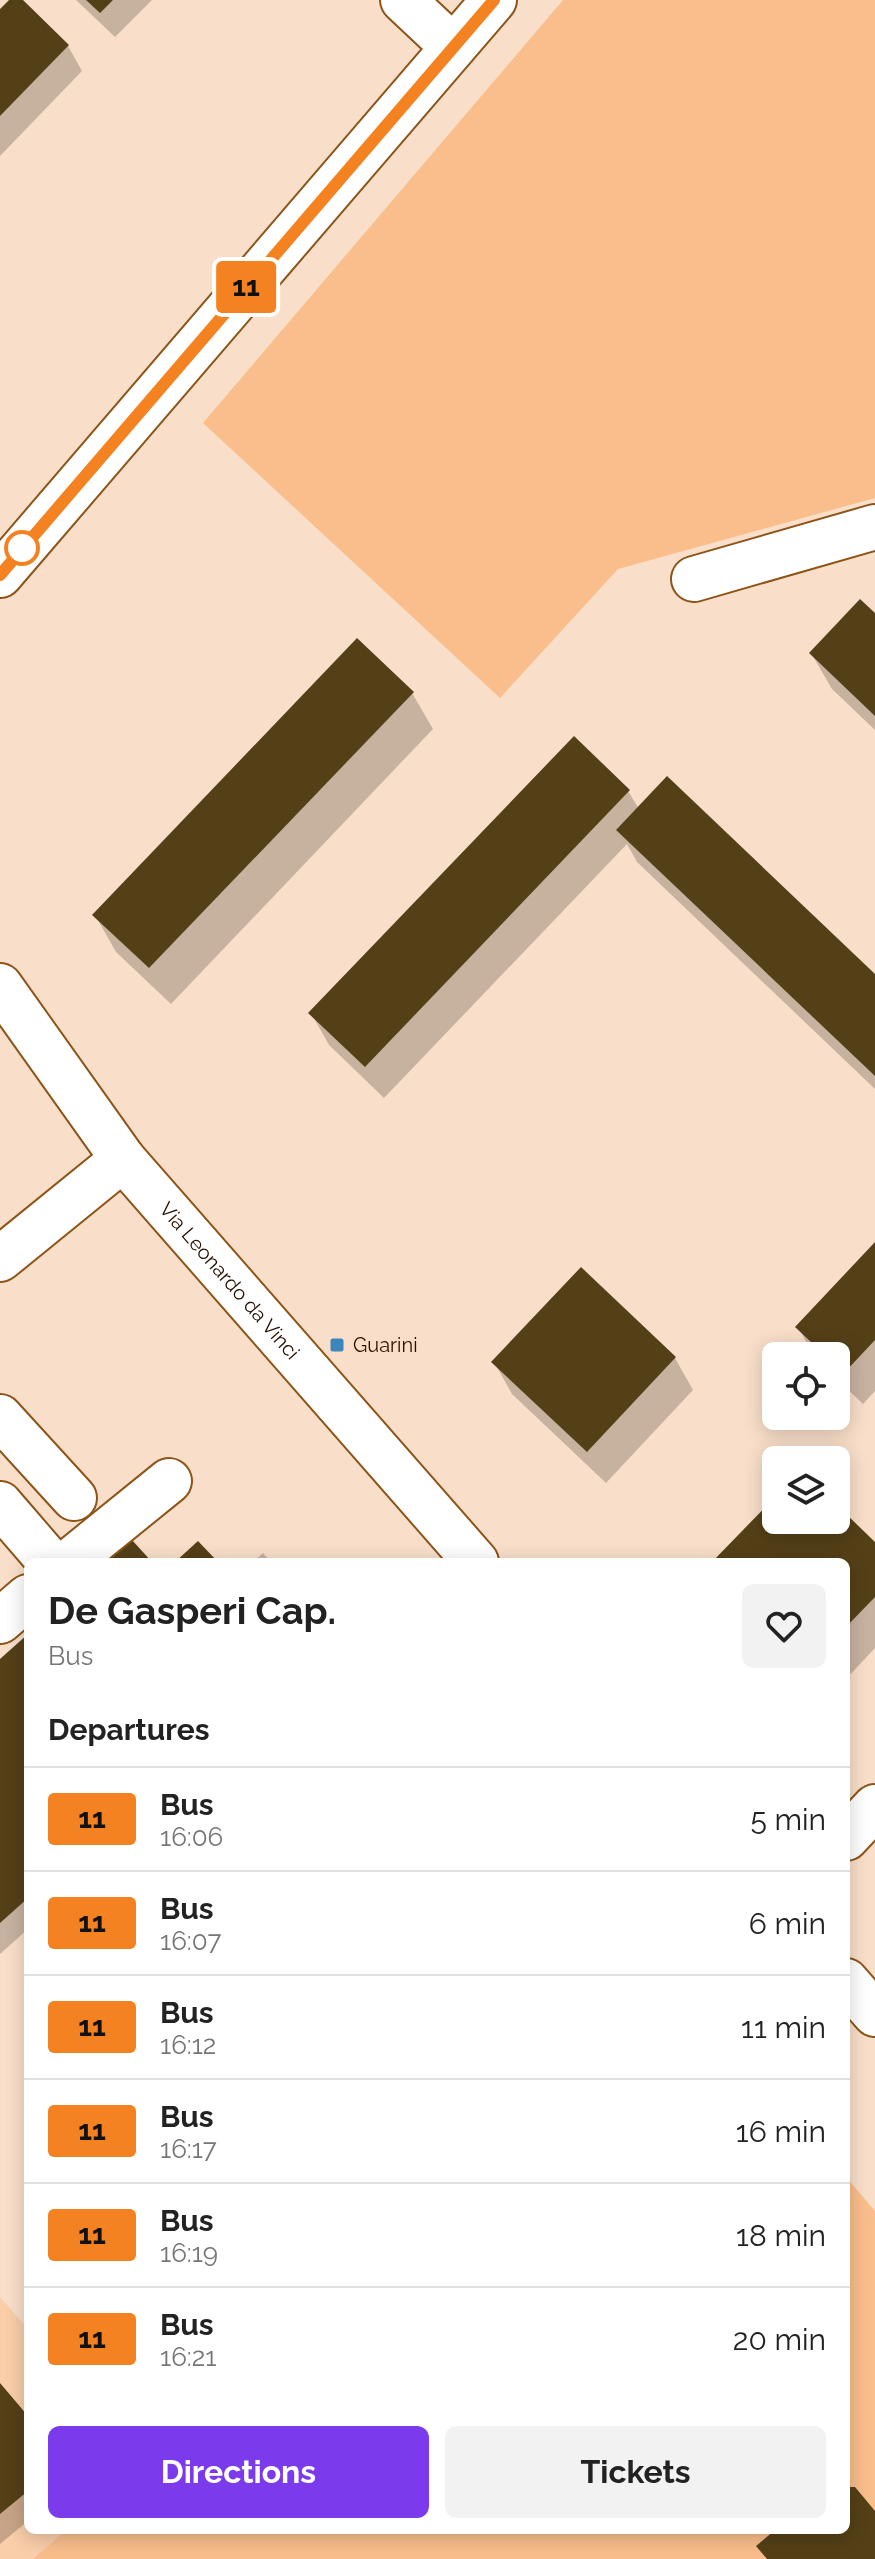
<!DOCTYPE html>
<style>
body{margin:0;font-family:Raleway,sans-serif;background:#f2f2f2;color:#222;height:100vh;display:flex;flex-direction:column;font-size:30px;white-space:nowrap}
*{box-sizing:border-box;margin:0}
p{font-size:26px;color:#767676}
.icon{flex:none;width:44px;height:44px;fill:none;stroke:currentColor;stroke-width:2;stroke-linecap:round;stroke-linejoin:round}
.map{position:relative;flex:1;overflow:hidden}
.panel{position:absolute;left:24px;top:1558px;width:826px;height:976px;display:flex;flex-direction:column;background:#fff;border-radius:12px;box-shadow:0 4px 20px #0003}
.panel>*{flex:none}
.badge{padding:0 16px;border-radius:6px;font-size:28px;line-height:52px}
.buttons{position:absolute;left:762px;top:1342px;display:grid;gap:16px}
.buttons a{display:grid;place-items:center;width:88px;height:88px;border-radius:12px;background:#fff;box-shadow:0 4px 20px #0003;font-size:40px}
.map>.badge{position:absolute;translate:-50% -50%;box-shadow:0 0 0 4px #fff}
h2{padding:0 24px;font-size:30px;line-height:72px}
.round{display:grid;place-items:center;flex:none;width:84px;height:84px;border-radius:12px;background:#f2f2f2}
.summary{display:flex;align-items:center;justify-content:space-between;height:136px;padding:0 24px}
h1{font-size:38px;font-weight:700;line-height:60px}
.button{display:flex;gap:16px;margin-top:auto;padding:16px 24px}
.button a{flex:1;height:92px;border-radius:12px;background:#7c3aed;color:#fff;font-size:32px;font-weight:700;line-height:92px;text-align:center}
.button a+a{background:#f2f2f2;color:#222}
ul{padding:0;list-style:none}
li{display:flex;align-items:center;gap:24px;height:104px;padding:0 24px;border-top:2px solid #e0e0e0}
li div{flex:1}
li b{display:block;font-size:30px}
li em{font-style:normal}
li .badge{min-width:88px;font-weight:700;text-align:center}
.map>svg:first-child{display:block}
.built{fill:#f9cea9}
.green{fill:#f9be8b}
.shadow{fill:#0003}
.building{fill:#544017}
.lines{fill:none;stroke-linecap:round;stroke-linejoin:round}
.minor-casing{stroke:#8d5418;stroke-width:48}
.minor{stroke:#fff;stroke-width:44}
.line-casing{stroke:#fff;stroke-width:18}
.line{stroke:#f58220;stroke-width:12}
.stop-dot{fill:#fff;stroke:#f58220;stroke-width:4}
.poi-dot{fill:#3b86ba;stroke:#f9dfc9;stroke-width:3}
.labels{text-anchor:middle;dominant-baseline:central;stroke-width:8;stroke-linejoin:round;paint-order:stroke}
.street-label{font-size:20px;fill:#281100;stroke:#f9dfc9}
.poi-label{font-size:20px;fill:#281100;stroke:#f9dfc9;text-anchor:start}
</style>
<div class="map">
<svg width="875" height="2559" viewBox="0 0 875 2559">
<rect width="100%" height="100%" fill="#f9dfc9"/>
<!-- built -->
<path class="built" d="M 0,2297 L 28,2329 L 28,2530 L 66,2530 L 33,2559 L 0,2559 Z"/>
<!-- green -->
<path class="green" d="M 563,0 L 875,0 L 875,498 L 618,569 L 500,698 L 203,423 Z
M 846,2177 L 875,2211 L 875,2559 L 33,2559 L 66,2530 L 846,2530 Z"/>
<!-- shadow -->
<path class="shadow" d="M 12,0 L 20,0 L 68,46 L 82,71 L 0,156 L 0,12 Z
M 76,0 L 152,0 L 115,37 Z
M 875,616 L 875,730 L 832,689 L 811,653 Z
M 412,693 L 433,729 L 171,1004 L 116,952 L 95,915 Z
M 628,791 L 639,809 L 875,976 L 875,1089 L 637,862 L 627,844 L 384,1098 L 329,1045 L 311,1013 Z
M 875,1245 L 875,1391 L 863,1404 L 836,1378 L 836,1356 L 814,1356 L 798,1327 Z
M 675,1358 L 693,1390 L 606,1483 L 512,1394 L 494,1362 Z
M 776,1499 L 776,1520 L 814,1520 L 827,1532 L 875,1545 L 875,1648 L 846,1679 L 846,1562 L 715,1562 Z
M 263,1553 L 271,1562 L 253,1562 Z
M 28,1636 L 28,1929 L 0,1954 L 0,1662 Z
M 0,2386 L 28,2419 L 28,2521 L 0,2544 Z"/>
<!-- building -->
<path class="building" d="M 9,0 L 23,0 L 69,45 L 0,116 L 0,9 Z
M 86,0 L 113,0 L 100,13 Z
M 860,599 L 875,613 L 875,716 L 809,653 Z
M 357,638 L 414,692 L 149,968 L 92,915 Z
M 574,736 L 630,790 L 365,1067 L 308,1013 Z
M 667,776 L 875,974 L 875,1076 L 616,830 Z
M 875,1242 L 875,1340 L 844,1373 L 836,1365 L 836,1356 L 826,1356 L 795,1327 Z
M 581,1267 L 676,1357 L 587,1452 L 491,1362 Z
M 776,1496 L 776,1520 L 817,1520 L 827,1529 L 844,1512 L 875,1542 L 875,1597 L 846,1627 L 846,1562 L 712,1562 Z
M 122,1529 L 152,1562 L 86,1562 Z
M 198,1541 L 218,1562 L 175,1562 Z
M 28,1634 L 28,1898 L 0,1923 L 0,1659 Z
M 0,2383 L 28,2416 L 28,2491 L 0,2514 Z
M 846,2487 L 855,2487 L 875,2511 L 875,2559 L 767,2559 L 756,2546 L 775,2530 L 846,2530 Z"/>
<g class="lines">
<!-- minor casing -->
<g class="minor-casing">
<g id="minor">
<path d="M 403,0 L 453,47"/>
<path d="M 0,575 L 494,0"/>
<path d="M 694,579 L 875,527"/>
<path id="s1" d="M 0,986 L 123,1159 L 476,1562"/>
<path d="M 0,1259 L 123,1159"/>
<path d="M 0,1417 L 74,1498"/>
<path d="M 0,1504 L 50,1562"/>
<path d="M 69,1562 L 169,1481"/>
<path d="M 0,1621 L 28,1597"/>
<path d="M 846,1838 L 875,1807"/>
<path d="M 846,1981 L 875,2014"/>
</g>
</g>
<!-- minor -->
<use href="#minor" class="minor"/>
</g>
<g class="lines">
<!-- line casing -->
<g class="line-casing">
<path id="line" d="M 0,575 L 494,0"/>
</g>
<!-- line -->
<use href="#line" class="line"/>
</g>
<!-- markers -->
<circle class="stop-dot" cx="22" cy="548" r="16"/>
<rect class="poi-dot" x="329" y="1337" width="16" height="16" rx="4"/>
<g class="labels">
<!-- street labels -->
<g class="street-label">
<text stroke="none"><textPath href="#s1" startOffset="374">Via Leonardo da Vinci</textPath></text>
</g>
<!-- poi labels -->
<g class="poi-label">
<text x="353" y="1345">Guarini</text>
</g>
</g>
</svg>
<div class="buttons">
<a><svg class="icon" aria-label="locate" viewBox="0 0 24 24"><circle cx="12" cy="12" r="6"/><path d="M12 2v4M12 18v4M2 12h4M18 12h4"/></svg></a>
<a><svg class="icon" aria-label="layers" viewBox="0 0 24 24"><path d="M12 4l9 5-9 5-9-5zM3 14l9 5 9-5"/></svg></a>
</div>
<b class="badge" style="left:246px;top:287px;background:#f58220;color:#111">11</b>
<section class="panel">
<div class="summary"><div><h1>De Gasperi Cap.</h1><p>Bus</p></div><a class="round"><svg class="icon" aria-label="heart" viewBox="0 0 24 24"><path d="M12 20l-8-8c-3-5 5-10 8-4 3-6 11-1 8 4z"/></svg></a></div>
<h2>Departures</h2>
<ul>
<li><span class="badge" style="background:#f58220;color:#111">11</span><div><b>Bus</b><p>16:06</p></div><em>5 min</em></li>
<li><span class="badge" style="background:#f58220;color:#111">11</span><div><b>Bus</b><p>16:07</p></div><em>6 min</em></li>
<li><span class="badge" style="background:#f58220;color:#111">11</span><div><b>Bus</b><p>16:12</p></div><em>11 min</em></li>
<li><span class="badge" style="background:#f58220;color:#111">11</span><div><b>Bus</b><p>16:17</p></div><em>16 min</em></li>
<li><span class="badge" style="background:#f58220;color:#111">11</span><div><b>Bus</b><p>16:19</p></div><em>18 min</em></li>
<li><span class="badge" style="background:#f58220;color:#111">11</span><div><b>Bus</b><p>16:21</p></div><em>20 min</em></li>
</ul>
<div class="button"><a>Directions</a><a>Tickets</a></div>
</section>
</div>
